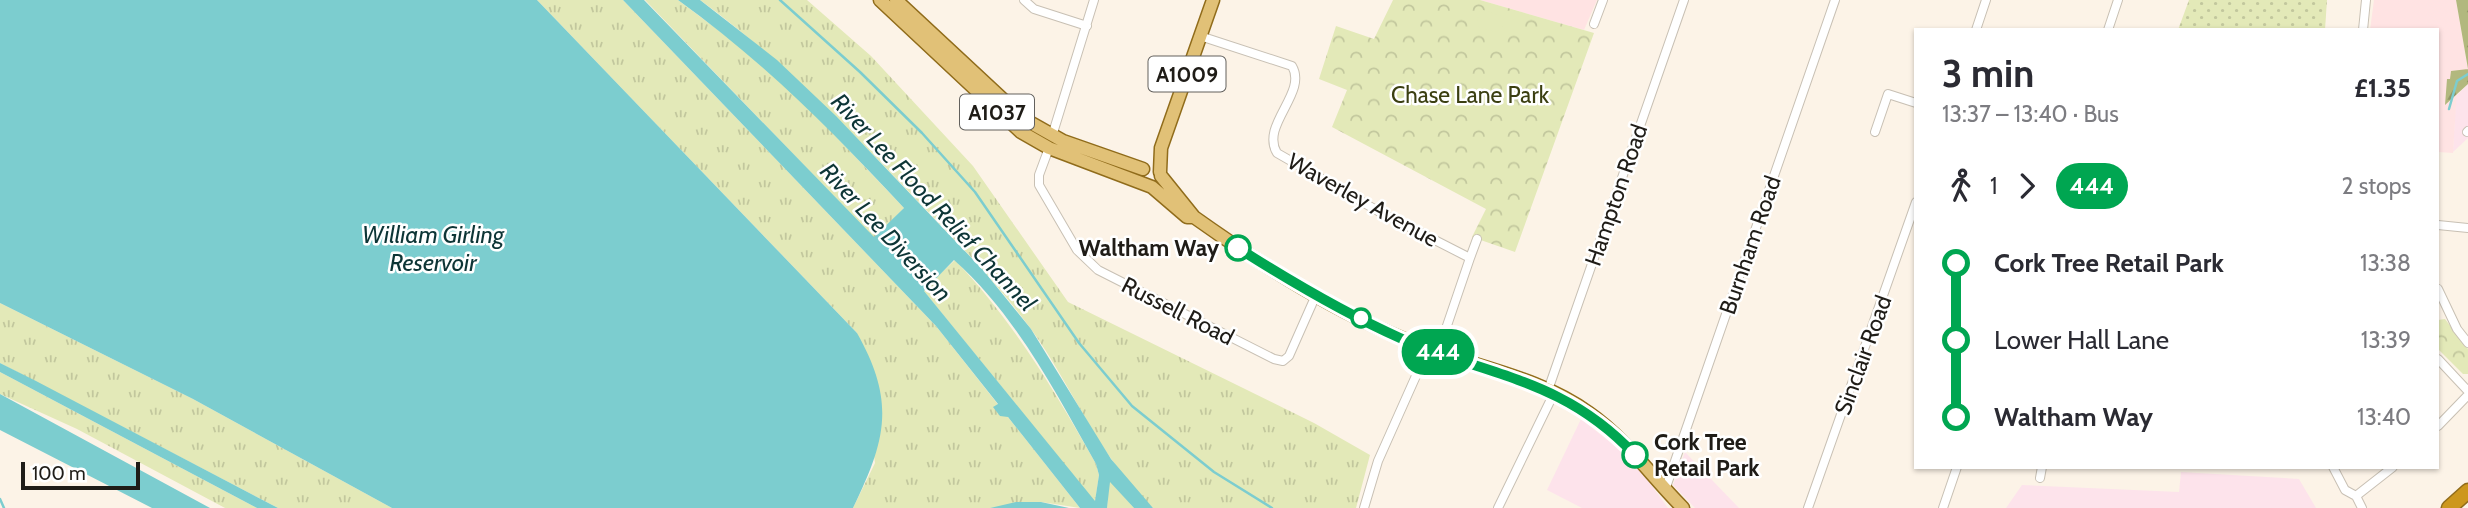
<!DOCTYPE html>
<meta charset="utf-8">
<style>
body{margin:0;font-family:Cabin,sans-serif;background:#f2f2f3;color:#2b2b33;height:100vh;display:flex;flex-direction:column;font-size:26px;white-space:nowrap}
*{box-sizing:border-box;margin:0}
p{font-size:23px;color:#7c7c81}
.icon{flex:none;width:38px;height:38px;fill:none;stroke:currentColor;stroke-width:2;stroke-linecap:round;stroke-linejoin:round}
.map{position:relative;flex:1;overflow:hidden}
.sheet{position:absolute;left:1914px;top:28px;width:525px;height:441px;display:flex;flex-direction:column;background:#fff;border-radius:0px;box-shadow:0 2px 5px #0004}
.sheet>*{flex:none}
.badge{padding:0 14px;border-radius:23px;font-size:24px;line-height:46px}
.scale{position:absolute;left:21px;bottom:18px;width:119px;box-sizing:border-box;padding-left:7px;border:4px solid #1f1c17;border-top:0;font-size:19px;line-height:24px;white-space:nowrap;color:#1f1c17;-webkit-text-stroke:5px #fff;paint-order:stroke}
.map>.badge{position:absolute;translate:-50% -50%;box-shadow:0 0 0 4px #fff}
.legs{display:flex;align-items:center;gap:10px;height:77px;padding:0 28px;font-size:23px}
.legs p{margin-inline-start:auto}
.overview{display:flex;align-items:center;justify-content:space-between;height:119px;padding:0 28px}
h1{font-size:38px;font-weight:700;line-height:52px}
ul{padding:0 28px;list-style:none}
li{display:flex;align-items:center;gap:24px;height:77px;font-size:26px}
li i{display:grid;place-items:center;width:10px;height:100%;margin:0 9px;background:currentColor}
li i::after{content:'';width:18px;height:18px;margin:-9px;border:5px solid;border-radius:50%;background:#fff}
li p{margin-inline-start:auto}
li:first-child i{background:linear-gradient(#0000 50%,currentColor 0)}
li:last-child i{background:linear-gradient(currentColor 50%,#0000 0)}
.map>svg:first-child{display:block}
.commercial{fill:#fde3eb}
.education{fill:#ffe3e3}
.grass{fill:url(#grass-tufts)}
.forest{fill:url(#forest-firs)}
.park{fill:url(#park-crowns)}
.garden{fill:url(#garden-dots)}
.pitch{fill:#e3e9b8}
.water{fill:#7ccdcf;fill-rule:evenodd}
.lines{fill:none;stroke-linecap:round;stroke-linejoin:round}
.stream{stroke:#7ccdcf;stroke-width:2.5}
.street-casing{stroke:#c8c0b4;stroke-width:10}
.primary-casing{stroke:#906c1b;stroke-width:15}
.highway-casing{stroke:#906c1b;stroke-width:17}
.street{stroke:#fff;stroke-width:8}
.primary{stroke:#e1c177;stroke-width:12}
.highway{stroke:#cd971d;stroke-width:14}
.line-1-casing{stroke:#fff;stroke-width:16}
.line-1{stroke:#00a651;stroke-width:10}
.stop-1-dot{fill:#fff;stroke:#00a651;stroke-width:3.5}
.labels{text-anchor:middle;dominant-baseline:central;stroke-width:5;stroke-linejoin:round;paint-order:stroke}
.shield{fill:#fff;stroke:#62605d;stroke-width:2}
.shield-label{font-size:21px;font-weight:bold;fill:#1f1c17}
.park-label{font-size:23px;fill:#3b3f11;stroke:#fff}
.street-label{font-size:23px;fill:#1f1c17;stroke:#fff}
.stop-label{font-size:23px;font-weight:bold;fill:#1f1c17;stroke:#fff;text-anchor:end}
.water-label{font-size:24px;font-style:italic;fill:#0d3536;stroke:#fff}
</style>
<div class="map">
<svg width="2468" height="508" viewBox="0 0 2468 508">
<defs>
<pattern id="grass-tufts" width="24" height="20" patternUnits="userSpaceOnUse" patternTransform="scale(1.75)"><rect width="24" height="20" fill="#e3e9b8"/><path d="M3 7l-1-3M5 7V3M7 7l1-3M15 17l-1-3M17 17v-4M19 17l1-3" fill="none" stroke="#c2c79d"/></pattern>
<pattern id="forest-firs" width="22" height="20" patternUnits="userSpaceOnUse" patternTransform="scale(1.75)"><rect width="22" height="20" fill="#b2b87e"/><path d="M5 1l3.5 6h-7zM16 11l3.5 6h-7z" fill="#909566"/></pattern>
<pattern id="park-crowns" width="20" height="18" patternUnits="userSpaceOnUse" patternTransform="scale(1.75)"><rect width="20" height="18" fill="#e3e9b8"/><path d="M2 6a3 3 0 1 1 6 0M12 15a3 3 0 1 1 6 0" fill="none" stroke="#c2c79d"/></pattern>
<pattern id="garden-dots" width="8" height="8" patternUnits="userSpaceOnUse" patternTransform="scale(1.75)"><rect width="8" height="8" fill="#e3e9b8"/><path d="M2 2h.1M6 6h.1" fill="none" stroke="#c2c79d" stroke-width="1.8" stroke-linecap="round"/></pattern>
</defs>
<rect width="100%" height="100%" fill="#fcf3e7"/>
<!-- commercial -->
<path class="commercial" d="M 2468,84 L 2468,138 L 2453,152 L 2456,96 Z
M 1581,419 L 1634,461 L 1668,508 L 1582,508 L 1547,490 Z
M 1685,452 L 1739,508 L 1695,508 L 1673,485 Z
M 2181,472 L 2299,479 L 2316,508 L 2006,508 L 2022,485 L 2179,492 Z"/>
<!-- education -->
<path class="education" d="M 1480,0 L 1597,0 L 1584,30 Z
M 2374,0 L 2456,0 L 2468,70 L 2457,89 L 2453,153 L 2438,152 L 2438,30 L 2370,30 Z"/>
<!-- grass -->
<path class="grass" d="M 537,0 L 623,0 L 936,326 L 1080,508 L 1041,502 L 990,508 L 853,508 L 875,463 L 857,333 Z
M 645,0 L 678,0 L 738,45 L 807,106 L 904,208 L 874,238 Z
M 700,0 L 807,0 L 871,56 L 973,166 L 1068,302 L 1314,423 L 1370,455 L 1356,508 L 1153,508 C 1099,458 1073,387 1031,329 C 995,280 952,237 911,194 C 844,124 778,57 700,0 Z
M 955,260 C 1013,321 1055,391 1096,464 L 1099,475 L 1095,502 L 923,290 Z
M 0,303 L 193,399 L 392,508 L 278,508 L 0,363 Z
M 0,372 L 257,508 L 225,508 L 77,429 L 0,394 Z
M 1109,482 L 1111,482 L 1134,508 L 1107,508 Z"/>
<!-- forest -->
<path class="forest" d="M 2456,0 L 2468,0 L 2468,84 L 2445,105 L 2447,79 L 2450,79 L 2451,71 L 2468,69 Z"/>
<!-- park -->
<path class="park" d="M 1393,0 L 1480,0 L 1594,33 L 1515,252 L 1472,237 L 1486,209 L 1332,127 L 1347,90 L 1319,79 L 1336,26 L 1374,39 Z
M 2445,319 L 2468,349 L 2468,374 L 2463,374 L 2438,349 L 2438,320 Z"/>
<!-- garden -->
<path class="garden" d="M 2189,0 L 2327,0 L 2325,30 L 2178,30 Z"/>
<!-- pitch -->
<path class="pitch" d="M 1480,9 L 1502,16 L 1505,22 L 1501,30 L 1495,32 L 1476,26 Z"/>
<!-- water -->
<path class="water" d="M 0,0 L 537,0 L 857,333 C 896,402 886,440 853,508 L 392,508 L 193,399 L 0,303 Z
M 623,0 L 644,0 L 874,237 L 904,208 C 833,132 762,60 678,0 L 700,0 L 777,60 L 836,116 L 983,270 L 1031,329 L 1111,459 L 1153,508 L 1134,508 L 1110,482 L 1107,508 L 1080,508 L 1008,417 L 1000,416 L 993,407 L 998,404 L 936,326 ZM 954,260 C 1016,315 1056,393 1096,464 L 1099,475 L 1095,501 L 924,291 Z
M 0,363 L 36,381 L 278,508 L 257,508 L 0,372 Z
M 0,394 L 210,508 L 152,508 L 0,430 Z
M 1016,502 L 1041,502 L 1069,508 L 990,508 Z"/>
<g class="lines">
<!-- stream -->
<path class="stream" d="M 780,0 L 860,72 L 922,133 L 975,192 L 1079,343 L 1132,406 L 1214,472 L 1272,508
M 2449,109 L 2457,81 L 2468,74
M 0,499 L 4,508"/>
<!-- street casing -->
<g class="street-casing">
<path id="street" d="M 1024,0 L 1034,9 L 1087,26
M 1594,24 L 1603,0
M 1976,30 L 1986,0
M 2108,30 L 2118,0
M 2363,30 L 2366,0
M 1200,36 L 1292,66 C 1308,93 1260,125 1277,153 L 1378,211 L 1470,258 L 1438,352
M 1875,132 L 1888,94 L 1916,103
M 2467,132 L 2468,131
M 1052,136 L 1094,0
M 1049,148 L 1039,175 L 1039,185 L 1077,250 L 1098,270 L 1274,359 L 1283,361 L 1289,356 L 1316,295
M 2438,225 L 2468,228
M 1470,258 L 1477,239
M 2438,289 L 2457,329 L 2468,343
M 2438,359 L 2468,391
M 1548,390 L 1684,0
M 2438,426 L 2468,395
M 2333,467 L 2345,490 L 2356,496 L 2393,467
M 2040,478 L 2042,467
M 1665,490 L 1835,0
M 2356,496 L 2362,508
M 1364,508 L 1378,461 L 1428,349
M 1498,508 L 1554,393
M 1808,508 L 1916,202
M 1943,508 L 1957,467"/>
</g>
<!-- primary casing -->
<g class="primary-casing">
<path id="primary" d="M 880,0 L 1021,132 L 1049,148 L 1152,187 L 1187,217 L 1194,217 C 1263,266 1337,313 1416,344 C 1473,367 1538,376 1589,413 C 1626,439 1651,476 1683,508
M 896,0 L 1024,119 L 1063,141 L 1143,169
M 1160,172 L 1161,148 L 1213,0
M 1161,176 L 1194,217"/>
</g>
<!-- highway casing -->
<g class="highway-casing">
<path id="highway" d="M 2449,508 L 2468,491"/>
</g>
<!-- street -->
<use href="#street" class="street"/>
<!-- primary -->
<use href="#primary" class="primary"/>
<!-- highway -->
<use href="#highway" class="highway"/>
</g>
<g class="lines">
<!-- line-1 casing -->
<g class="line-1-casing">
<path id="line-1" d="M 1238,248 C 1290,281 1344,313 1400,338 C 1490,377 1563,378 1635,455"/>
</g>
<!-- line-1 -->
<use href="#line-1" class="line-1"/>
</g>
<!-- markers -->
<g class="stop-1-dot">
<circle cx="1238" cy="248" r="12"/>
<circle cx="1361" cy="318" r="9"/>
<circle cx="1635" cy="455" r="12"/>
</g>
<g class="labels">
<!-- shield labels -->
<g class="shield">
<rect x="1148.5" y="56.5" width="77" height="35" rx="5"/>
<rect x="960" y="94.5" width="74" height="35" rx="5"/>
</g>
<g class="shield-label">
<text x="1187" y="74">A1009</text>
<text x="997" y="112">A1037</text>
</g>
<!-- park labels -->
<g class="park-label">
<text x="1470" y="95">Chase Lane Park</text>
</g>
<!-- street labels -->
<g class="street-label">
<text transform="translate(1616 195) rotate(-71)">Hampton Road</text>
<text transform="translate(1363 200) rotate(29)">Waverley Avenue</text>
<text transform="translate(1750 245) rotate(-71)">Burnham Road</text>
<text transform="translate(1178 311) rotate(27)">Russell Road</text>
<text transform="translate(1863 355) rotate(-70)">Sinclair Road</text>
</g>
<!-- stop labels -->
<g class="stop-label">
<text x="1219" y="248">Waltham Way</text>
<text x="1654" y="442" text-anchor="start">Cork Tree<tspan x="1654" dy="26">Retail Park</tspan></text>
</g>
<!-- water labels -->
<g class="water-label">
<text transform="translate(934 202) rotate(47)">River Lee Flood Relief Channel</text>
<text transform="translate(886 232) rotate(47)">River Lee Diversion</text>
<text x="433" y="234">William Girling<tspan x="433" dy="28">Reservoir</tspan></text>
</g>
</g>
</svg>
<div class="scale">100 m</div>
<b class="badge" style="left:1438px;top:352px;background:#00a651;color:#fff">444</b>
<section class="sheet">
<div class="overview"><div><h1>3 min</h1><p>13:37 – 13:40 · Bus</p></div><b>£1.35</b></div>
<div class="legs"><svg class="icon" aria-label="walk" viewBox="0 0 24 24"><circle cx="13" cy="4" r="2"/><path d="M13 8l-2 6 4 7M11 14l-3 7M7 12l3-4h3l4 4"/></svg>1<svg class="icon" aria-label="forward" viewBox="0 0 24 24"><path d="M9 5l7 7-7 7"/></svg><b class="badge" style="background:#00a651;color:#fff">444</b><p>2 stops</p></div>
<ul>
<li><i style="color:#00a651"></i><b>Cork Tree Retail Park</b><p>13:38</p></li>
<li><i style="color:#00a651"></i><span>Lower Hall Lane</span><p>13:39</p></li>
<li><i style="color:#00a651"></i><b>Waltham Way</b><p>13:40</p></li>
</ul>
</section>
</div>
